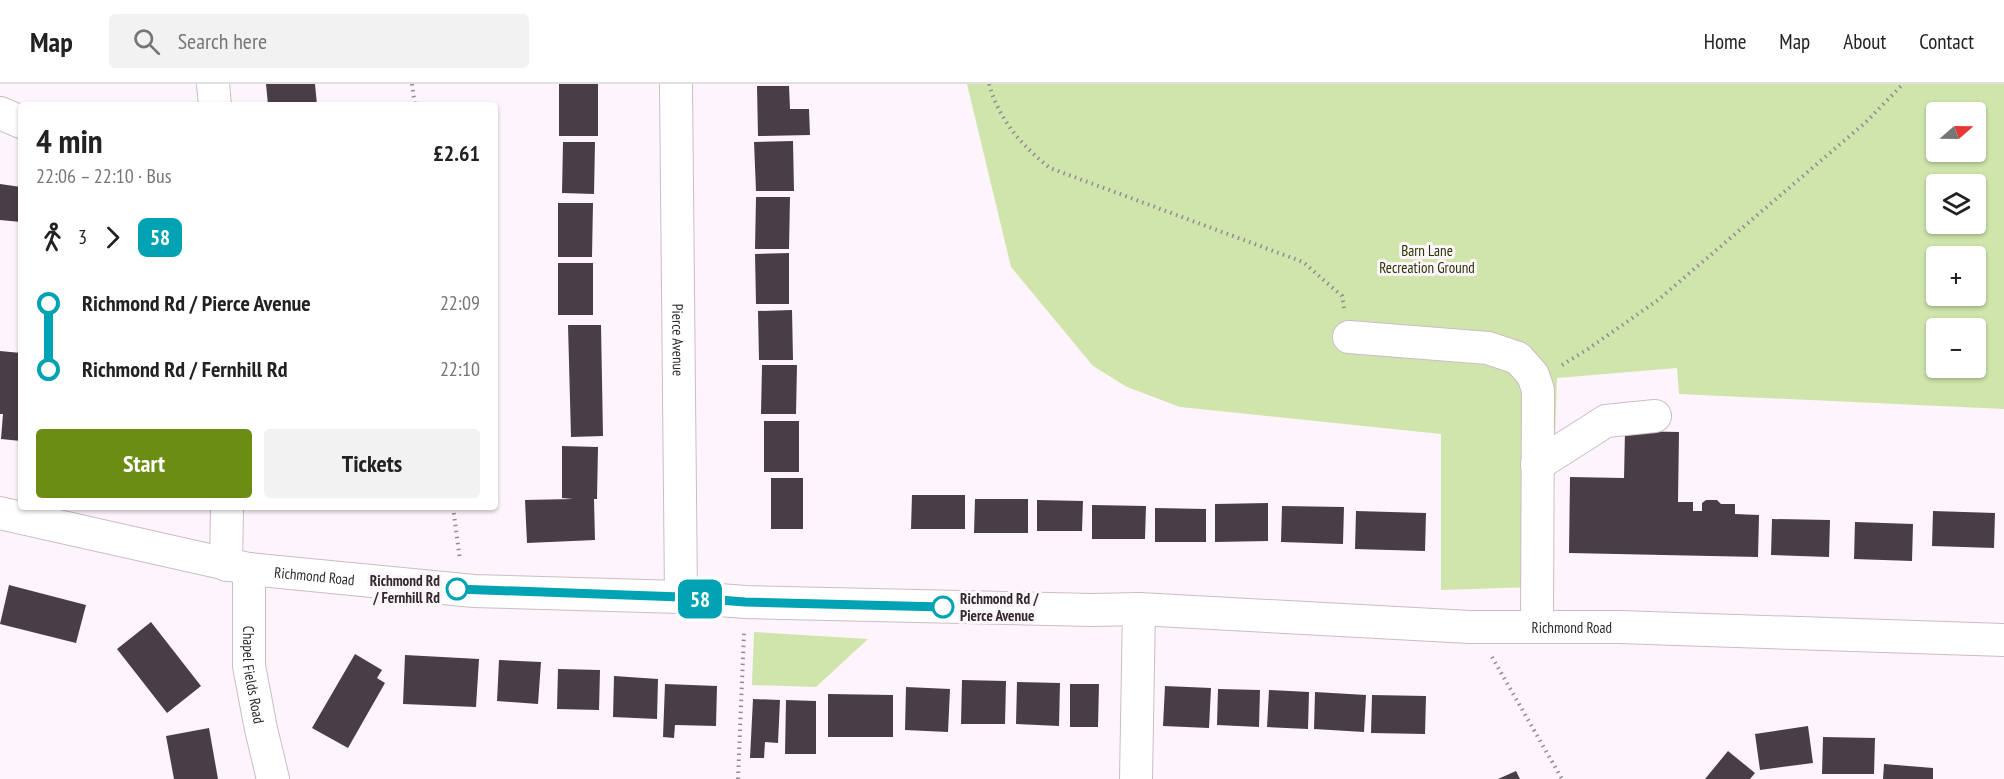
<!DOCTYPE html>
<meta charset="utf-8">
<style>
body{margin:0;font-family:"PT Sans Narrow",sans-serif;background:#f2f2f2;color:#222;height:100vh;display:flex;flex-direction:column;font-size:22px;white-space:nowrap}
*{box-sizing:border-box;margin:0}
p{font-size:20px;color:#767676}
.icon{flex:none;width:33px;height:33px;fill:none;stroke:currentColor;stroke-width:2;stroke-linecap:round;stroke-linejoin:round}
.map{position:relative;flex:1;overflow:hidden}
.details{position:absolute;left:18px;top:18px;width:480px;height:408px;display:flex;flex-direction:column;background:#fff;border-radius:6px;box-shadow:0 2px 4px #0004}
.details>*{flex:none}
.badge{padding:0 12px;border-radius:9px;font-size:21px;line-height:39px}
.needle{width:39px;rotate:70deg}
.controls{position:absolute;left:1926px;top:18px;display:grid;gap:12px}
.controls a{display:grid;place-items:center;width:60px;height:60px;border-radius:6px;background:#fff;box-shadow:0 2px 4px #0004;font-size:30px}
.map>.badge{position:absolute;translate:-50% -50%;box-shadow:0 0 0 3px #fff}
.legs{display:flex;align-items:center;gap:9px;height:66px;padding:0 18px;font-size:20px}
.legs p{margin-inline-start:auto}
.headline{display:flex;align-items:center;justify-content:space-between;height:102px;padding:0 18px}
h1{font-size:33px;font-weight:600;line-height:45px}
.cta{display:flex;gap:12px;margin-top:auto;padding:12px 18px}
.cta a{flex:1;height:69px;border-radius:6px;background:#6b8d14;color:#fff;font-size:24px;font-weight:600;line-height:69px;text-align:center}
.cta a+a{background:#f2f2f2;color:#222}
ul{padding:0 18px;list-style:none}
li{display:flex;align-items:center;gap:21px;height:66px;font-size:22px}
li i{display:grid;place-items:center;width:9px;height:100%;margin:0 8px;background:currentColor}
li i::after{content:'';width:15px;height:15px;margin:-8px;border:4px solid;border-radius:50%;background:#fff}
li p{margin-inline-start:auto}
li:first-child i{background:linear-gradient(#0000 50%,currentColor 0)}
li:last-child i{background:linear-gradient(currentColor 50%,#0000 0)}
header{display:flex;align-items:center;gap:36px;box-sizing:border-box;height:84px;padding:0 30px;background:#fff;border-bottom:2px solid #e0e0e0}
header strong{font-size:28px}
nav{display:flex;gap:33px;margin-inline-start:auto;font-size:21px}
.search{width:420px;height:54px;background:#f2f2f2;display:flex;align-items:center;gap:15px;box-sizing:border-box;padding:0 21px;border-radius:6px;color:#767676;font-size:22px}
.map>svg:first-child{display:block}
.green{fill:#cfe5ac;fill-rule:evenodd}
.building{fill:#4a3e46}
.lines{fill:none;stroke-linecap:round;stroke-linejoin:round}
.minor-casing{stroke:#cbbcc6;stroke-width:34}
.path{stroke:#938b91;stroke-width:4;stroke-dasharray:1.5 4.5;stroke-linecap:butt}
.minor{stroke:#fff;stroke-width:32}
.line-1-casing{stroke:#fff;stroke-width:14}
.line-1{stroke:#00a3b4;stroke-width:9}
.stop-1-dot{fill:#fff;stroke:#00a3b4;stroke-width:3}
.labels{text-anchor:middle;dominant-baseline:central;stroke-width:6;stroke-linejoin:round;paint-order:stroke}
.park-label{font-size:15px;fill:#273602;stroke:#fef4fb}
.street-label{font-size:15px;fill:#302a2e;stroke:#fef4fb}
.stop-label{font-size:15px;font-weight:bold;fill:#302a2e;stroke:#fef4fb;text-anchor:end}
</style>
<header>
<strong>Map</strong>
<div class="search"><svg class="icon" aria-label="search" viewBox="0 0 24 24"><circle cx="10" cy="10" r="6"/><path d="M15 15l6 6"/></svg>Search here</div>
<nav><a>Home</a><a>Map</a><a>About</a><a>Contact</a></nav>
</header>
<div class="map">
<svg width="2004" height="695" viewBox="0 0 2004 695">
<rect width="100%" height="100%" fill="#fef4fb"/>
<!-- green -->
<path class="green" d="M 967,0 L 2004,0 L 2004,325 L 1679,310 L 1677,284 L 1557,294 L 1555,357 L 1530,503 L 1441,506 L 1441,350 L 1180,323 L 1127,303 L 1093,282 L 1011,183 ZM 1936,28 L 1976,28 L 1976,68 L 1936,68 ZM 1936,100 L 1976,100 L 1976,140 L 1936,140 ZM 1936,172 L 1976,172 L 1976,212 L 1936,212 ZM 1936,244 L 1976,244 L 1976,284 L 1936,284 Z
M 754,548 L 868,555 L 816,603 L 752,601 Z"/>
<!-- building -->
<path class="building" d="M 266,0 L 315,0 L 317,21 L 268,21 Z
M 559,0 L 598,0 L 598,52 L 559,52 Z
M 757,2 L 789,2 L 790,25 L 809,25 L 810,51 L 758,52 Z
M 793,57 L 794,107 L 756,107 L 754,58 Z
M 563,58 L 595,58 L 594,110 L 562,109 Z
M 0,100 L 21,103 L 21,138 L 0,136 Z
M 756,113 L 790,113 L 789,165 L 755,165 Z
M 558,119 L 593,119 L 592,173 L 558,173 Z
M 789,169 L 789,220 L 756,220 L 755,170 Z
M 558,179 L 593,179 L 593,231 L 558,231 Z
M 792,226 L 793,276 L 759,276 L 758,227 Z
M 568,241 L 601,241 L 603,352 L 571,353 Z
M 0,267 L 21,269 L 21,357 L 1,355 L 3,330 L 0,330 Z
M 762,281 L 797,281 L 796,330 L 761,330 Z
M 764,337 L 799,337 L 799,388 L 764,388 Z
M 1625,347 L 1679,348 L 1678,418 L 1693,418 L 1693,427 L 1702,427 L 1702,419 L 1706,416 L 1717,416 L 1721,420 L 1735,420 L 1735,430 L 1759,431 L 1758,473 L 1569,469 L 1570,393 L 1624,394 Z
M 562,362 L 598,363 L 597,415 L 594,415 L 595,456 L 527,459 L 525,416 L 573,415 L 562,414 Z
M 771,394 L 803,394 L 803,445 L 771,445 Z
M 912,411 L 965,411 L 965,445 L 911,445 Z
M 975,415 L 1028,415 L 1028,449 L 974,449 Z
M 1037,416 L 1083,417 L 1082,447 L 1037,447 Z
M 1268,419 L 1268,457 L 1215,458 L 1215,420 Z
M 1092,421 L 1146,422 L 1145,455 L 1092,455 Z
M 1282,422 L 1344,423 L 1343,460 L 1281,458 Z
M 1155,424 L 1206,425 L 1206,458 L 1155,458 Z
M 1356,427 L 1426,429 L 1425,467 L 1355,465 Z
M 1933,427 L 1995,429 L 1994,464 L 1932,462 Z
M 1772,435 L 1830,436 L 1829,473 L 1771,471 Z
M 1855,438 L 1913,440 L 1912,477 L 1854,475 Z
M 9,501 L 86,521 L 76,559 L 0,540 Z
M 151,538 L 201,602 L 167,629 L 117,565 Z
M 355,570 L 382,586 L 377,594 L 385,599 L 348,664 L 312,644 Z
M 405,571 L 479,575 L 476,623 L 403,620 Z
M 499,576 L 541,578 L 538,620 L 497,617 Z
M 558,585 L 600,586 L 599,626 L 557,625 Z
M 614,592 L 658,595 L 657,635 L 613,633 Z
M 962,596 L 1006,597 L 1005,640 L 961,640 Z
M 1017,598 L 1060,599 L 1059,642 L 1016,640 Z
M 665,600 L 717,602 L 716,642 L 675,641 L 674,654 L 663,653 Z
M 1070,600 L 1099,600 L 1098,643 L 1070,643 Z
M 1165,602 L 1211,604 L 1209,644 L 1163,642 Z
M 906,603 L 950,605 L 948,648 L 905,646 Z
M 1218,605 L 1260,606 L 1259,643 L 1217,641 Z
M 1269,606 L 1309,608 L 1308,645 L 1267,643 Z
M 1315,608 L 1366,611 L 1364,648 L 1314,645 Z
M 828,610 L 893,611 L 893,653 L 828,653 Z
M 1372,611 L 1426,612 L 1425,650 L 1371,649 Z
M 753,615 L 780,616 L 778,659 L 765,658 L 764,674 L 750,674 Z
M 786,616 L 816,617 L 816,670 L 785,670 Z
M 1808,642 L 1813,679 L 1760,686 L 1755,650 Z
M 209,644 L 218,695 L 174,695 L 166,652 Z
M 1823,653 L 1875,654 L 1874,690 L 1822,690 Z
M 1728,667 L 1755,689 L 1750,695 L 1705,695 Z
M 1884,680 L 1933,684 L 1933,695 L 1883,695 Z
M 1516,687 L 1520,695 L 1498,695 Z"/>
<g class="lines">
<!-- minor casing -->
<g class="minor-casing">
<g id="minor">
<path d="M 213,0 L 215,21"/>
<path id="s1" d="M 676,0 L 681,513"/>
<path d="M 0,29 L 21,38"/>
<path d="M 1349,253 L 1488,264 L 1518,274 L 1533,291 L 1538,306 L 1537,543"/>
<path d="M 1537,381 L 1606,337 L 1655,332"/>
<path id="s2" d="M 0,429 L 249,485 L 474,507 L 681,513 L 745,518 L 1093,526 L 1139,525 L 1470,543 L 1619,543 L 2004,556"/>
<path d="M 226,481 L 227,423"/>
<path id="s3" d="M 249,485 L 249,582 L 261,645 L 273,695"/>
<path d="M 1136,695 L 1139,525"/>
</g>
</g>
<!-- path -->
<path class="path" d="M 412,0 L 415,21
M 989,0 C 999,36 1022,62 1050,84 L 1303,178 L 1342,212 L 1344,224
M 1562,281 L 1588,265 L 1658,216 L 1866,38 L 1903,0
M 453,423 L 460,476
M 1492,573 L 1562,695
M 738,695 L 744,549"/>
<!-- minor -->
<use href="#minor" class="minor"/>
</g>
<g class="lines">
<!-- line-1 casing -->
<g class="line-1-casing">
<path id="line-1" d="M 457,505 L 681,513 L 745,518 L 943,523"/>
</g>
<!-- line-1 -->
<use href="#line-1" class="line-1"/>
</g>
<!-- markers -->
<g class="stop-1-dot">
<circle cx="457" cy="505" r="10"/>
<circle cx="943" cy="523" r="10"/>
</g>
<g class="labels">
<!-- park labels -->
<g class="park-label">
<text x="1427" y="166">Barn Lane<tspan x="1427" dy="17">Recreation Ground</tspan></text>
</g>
<!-- street labels -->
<g class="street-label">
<text stroke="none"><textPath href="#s1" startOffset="256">Pierce Avenue</textPath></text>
<text stroke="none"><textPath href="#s2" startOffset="321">Richmond Road</textPath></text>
<text stroke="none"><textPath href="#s2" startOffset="1580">Richmond Road</textPath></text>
<text stroke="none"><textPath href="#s3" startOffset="106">Chapel Fields Road</textPath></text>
</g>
<!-- stop labels -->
<g class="stop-label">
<text x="440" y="496">Richmond Rd<tspan x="440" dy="17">/ Fernhill Rd</tspan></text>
<text x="960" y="514" text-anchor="start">Richmond Rd /<tspan x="960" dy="17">Pierce Avenue</tspan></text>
</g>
</g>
</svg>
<div class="controls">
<a><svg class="needle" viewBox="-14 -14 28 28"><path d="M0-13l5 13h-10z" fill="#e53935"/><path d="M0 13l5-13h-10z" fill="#767676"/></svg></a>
<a><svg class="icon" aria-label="layers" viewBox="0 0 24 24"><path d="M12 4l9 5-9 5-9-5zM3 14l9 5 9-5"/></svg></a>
<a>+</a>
<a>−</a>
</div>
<b class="badge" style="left:700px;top:515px;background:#00a3b4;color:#fff">58</b>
<section class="details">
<div class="headline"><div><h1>4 min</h1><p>22:06 – 22:10 · Bus</p></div><b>£2.61</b></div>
<div class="legs"><svg class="icon" aria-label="walk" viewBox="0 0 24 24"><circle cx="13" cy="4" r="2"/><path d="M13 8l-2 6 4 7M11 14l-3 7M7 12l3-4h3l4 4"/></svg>3<svg class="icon" aria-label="forward" viewBox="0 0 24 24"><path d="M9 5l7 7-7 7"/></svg><b class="badge" style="background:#00a3b4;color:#fff">58</b></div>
<ul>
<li><i style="color:#00a3b4"></i><b>Richmond Rd / Pierce Avenue</b><p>22:09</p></li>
<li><i style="color:#00a3b4"></i><b>Richmond Rd / Fernhill Rd</b><p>22:10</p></li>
</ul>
<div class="cta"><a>Start</a><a>Tickets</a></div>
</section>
</div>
